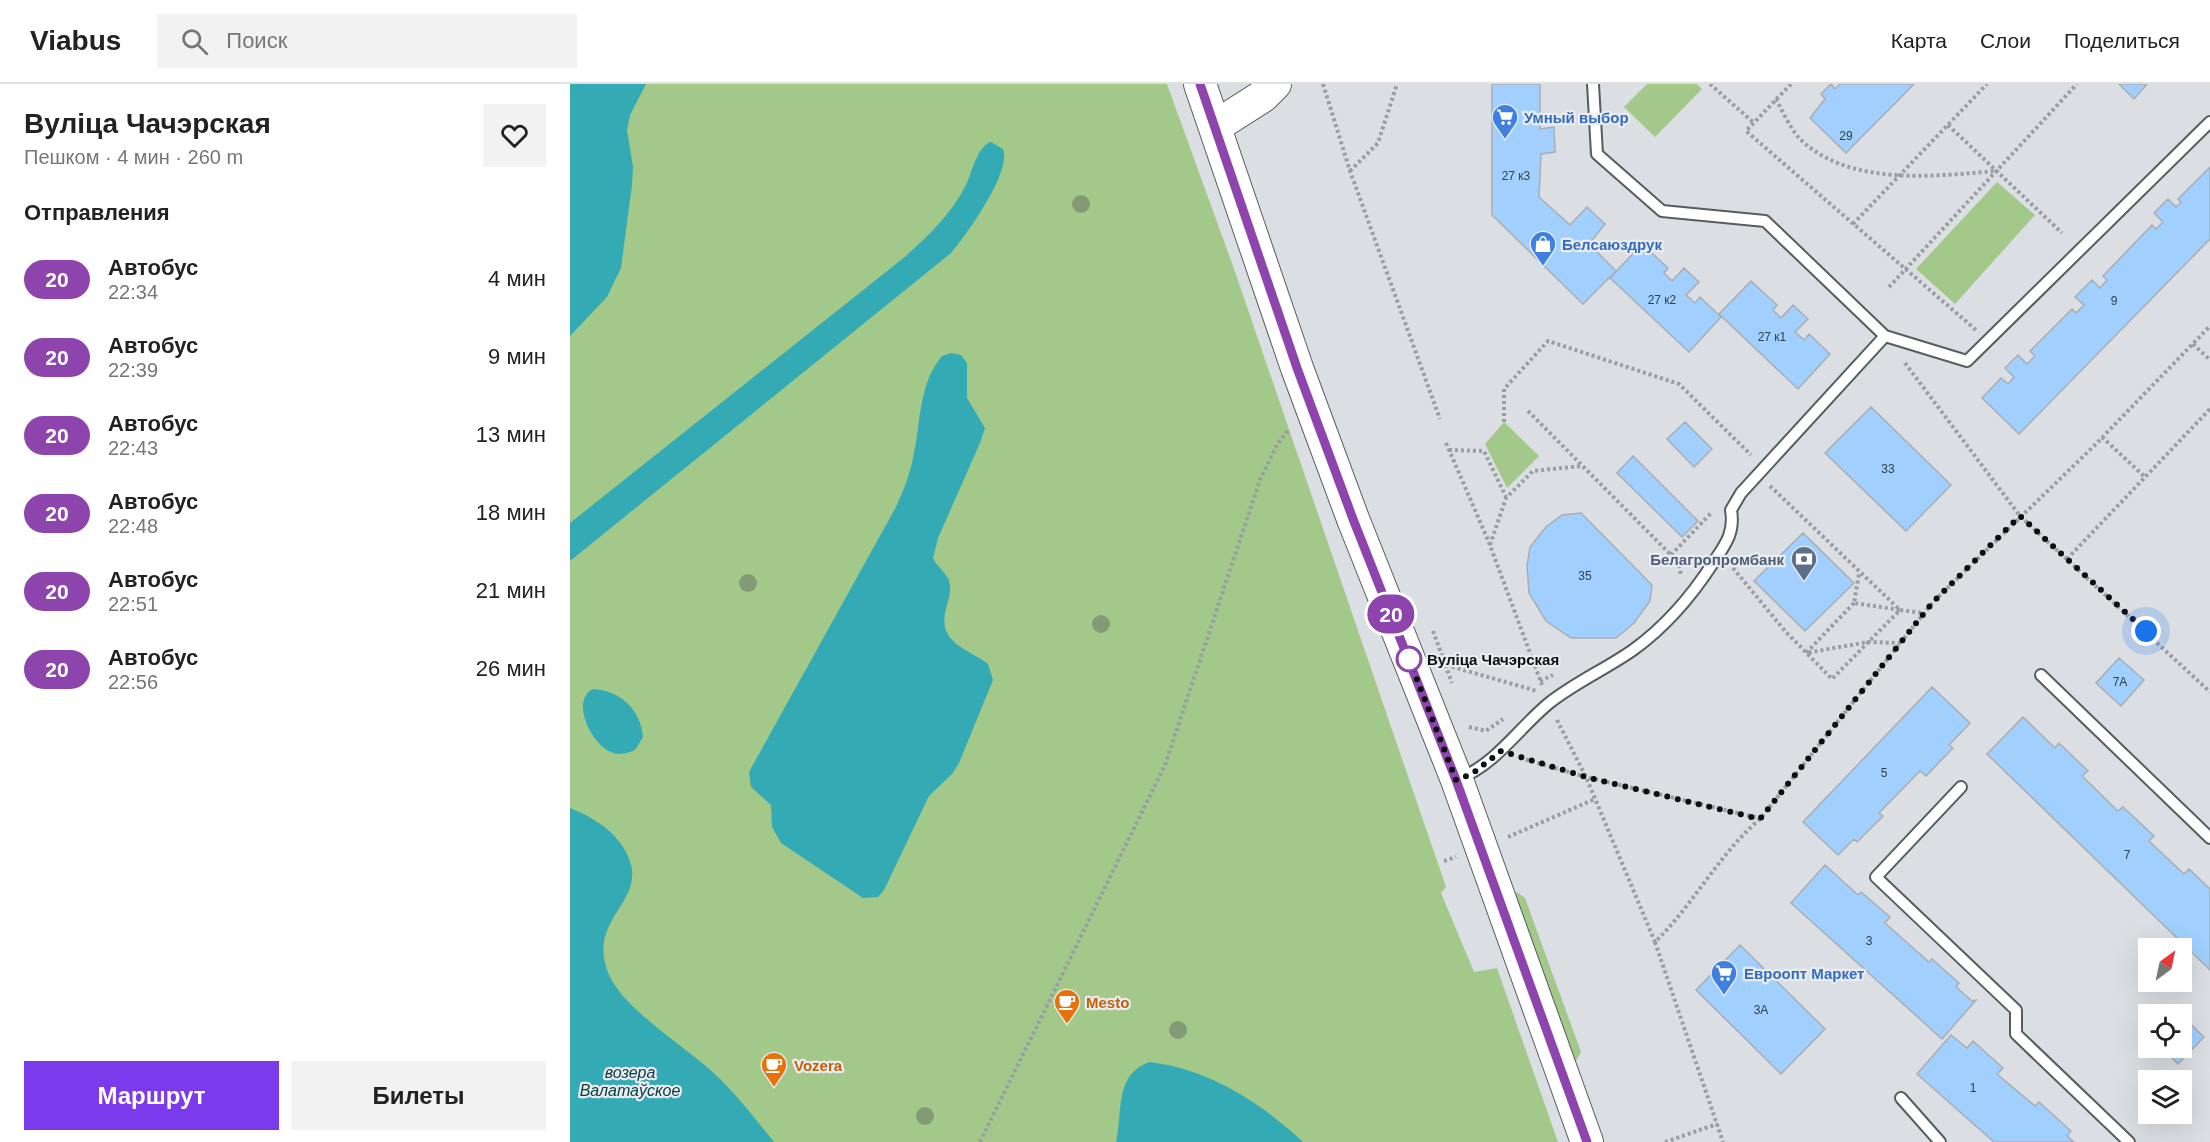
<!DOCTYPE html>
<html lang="ru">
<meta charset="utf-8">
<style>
body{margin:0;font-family:Arial,sans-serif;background:#f2f2f2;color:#222;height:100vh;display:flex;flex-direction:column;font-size:22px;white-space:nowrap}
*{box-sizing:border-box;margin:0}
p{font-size:20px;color:#767676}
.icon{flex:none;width:33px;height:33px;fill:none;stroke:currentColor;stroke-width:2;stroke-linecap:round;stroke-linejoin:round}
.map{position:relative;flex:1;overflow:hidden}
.details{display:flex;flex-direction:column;background:#fff;width:570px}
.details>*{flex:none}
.badge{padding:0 12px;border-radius:20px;font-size:21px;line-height:39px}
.needle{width:39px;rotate:33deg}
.tools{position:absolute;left:1568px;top:854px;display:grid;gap:12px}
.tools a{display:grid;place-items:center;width:54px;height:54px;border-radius:0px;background:#fff;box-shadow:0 6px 24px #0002;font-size:30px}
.you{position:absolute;width:30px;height:30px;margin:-15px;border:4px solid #fff;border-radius:50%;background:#1a73e8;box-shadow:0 0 0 9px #1a73e833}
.map>.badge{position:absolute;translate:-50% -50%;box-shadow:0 0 0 3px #fff}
h2{padding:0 24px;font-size:22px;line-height:54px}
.round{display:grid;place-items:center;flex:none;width:63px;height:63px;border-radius:0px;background:#f2f2f2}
.overview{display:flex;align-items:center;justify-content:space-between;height:102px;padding:0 24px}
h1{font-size:28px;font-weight:600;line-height:45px}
.cta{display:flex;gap:12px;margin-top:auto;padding:12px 24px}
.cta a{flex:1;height:69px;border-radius:0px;background:#7c3aed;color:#fff;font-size:24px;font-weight:600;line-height:69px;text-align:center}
.cta a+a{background:#f2f2f2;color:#222}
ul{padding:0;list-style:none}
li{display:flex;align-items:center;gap:18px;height:78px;padding:0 24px}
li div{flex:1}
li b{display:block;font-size:22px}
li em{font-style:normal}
li .badge{min-width:66px;font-weight:700;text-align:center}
header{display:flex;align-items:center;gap:36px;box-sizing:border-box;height:84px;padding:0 30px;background:#fff;border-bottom:2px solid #e0e0e0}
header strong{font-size:28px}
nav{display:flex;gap:33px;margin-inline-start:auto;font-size:21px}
.search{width:420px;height:54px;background:#f2f2f2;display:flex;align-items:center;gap:15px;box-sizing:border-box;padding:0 21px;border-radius:0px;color:#767676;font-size:22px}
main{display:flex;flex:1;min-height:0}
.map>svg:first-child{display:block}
.green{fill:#a3c98a}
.water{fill:#33aab4}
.building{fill:#a1d0fe;stroke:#a9adb2;stroke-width:1.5}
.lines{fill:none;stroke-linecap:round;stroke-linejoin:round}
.lane-casing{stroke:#585c60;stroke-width:14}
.secondary-casing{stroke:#585c60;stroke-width:34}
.path{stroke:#9a9da1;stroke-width:4;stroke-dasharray:3 3;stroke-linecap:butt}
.lane{stroke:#fff;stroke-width:10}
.secondary{stroke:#fff;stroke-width:32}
.tree{fill:#849a76}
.line-casing{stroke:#fff;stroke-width:14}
.line{stroke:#8e44ad;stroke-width:9}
.walk{stroke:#0c0e0f;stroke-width:6;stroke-dasharray:0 10.8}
.stop-dot{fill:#fff;stroke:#8e44ad;stroke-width:3}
.labels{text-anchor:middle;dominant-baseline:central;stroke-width:4.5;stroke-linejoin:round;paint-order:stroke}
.number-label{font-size:12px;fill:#313e4b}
.shop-label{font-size:15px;font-weight:bold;fill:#366cbe;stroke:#e8ecf1;text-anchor:start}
.service-label{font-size:15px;font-weight:bold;fill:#4e5e75;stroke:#e8ecf1;text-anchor:end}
.stop-label{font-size:15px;font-weight:bold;fill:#0c0e0f;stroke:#e8ecf1;text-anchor:start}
.food-label{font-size:15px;font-weight:bold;fill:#c56008;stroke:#e8ecf1;text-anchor:start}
.water-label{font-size:16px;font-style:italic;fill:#0a4044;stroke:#e8ecf1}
</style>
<header>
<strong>Viabus</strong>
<div class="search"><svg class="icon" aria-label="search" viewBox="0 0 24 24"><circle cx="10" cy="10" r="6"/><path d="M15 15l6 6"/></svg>Поиск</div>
<nav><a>Карта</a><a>Слои</a><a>Поделиться</a></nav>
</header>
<main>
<section class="details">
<div class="overview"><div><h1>Вуліца Чачэрская</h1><p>Пешком · 4 мин · 260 m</p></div><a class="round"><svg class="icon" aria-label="heart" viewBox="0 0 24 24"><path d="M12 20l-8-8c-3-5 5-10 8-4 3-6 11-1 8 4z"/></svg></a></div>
<h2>Отправления</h2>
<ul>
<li><span class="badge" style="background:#8e44ad;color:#fff">20</span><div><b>Автобус</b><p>22:34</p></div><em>4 мин</em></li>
<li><span class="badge" style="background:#8e44ad;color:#fff">20</span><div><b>Автобус</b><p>22:39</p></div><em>9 мин</em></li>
<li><span class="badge" style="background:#8e44ad;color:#fff">20</span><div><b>Автобус</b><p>22:43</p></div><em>13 мин</em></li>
<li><span class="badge" style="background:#8e44ad;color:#fff">20</span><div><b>Автобус</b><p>22:48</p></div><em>18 мин</em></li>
<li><span class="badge" style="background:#8e44ad;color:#fff">20</span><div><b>Автобус</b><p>22:51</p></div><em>21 мин</em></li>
<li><span class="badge" style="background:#8e44ad;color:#fff">20</span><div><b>Автобус</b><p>22:56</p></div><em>26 мин</em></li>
</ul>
<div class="cta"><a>Маршрут</a><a>Билеты</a></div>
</section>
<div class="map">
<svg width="1640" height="1058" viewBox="0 0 1640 1058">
<rect width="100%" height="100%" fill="#dbdfe4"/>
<!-- green -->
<path class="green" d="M 0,0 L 597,0 L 663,182 L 876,803 L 871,809 L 904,888 L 927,884 L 988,1058 L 0,1058 Z
M 1077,0 L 1127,0 L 1132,5 L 1085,53 L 1054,23 Z
M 1427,98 L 1465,131 L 1385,220 L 1346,185 Z
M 934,338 L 969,372 L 937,404 L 915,360 Z
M 947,808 L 955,814 L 1011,968 L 1005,979 L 945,813 Z"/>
<!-- water -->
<path class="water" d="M 0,0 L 76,0 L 60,31 L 57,46 L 63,83 L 62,101 L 51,184 L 37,213 L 0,252 Z
M 421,58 L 433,65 C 442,88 396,151 381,169 L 0,477 L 0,439 L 336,172 C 359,151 382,129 396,101 C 402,89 407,62 421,58 Z
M 381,269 L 391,271 L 397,279 L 397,314 L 415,344 L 410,359 L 368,454 L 363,474 C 367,483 376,488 379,497 C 382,506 378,517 376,525 C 367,559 397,564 418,580 L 423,596 L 389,679 L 383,689 L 359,712 L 314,806 L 308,813 L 293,814 L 211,759 L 202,743 L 201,721 L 181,703 L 179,688 L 326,423 C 333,407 340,391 343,374 C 351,341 348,300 372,272 Z
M 23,605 C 50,606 71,626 73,653 L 65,666 C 57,669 49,672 41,668 C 21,660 0,616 23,605 Z
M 0,724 C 20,732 39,743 51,760 C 89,815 17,828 37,886 C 50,925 121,965 151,996 C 170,1015 187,1037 204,1058 L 0,1058 Z
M 579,978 C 639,985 690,1018 733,1058 L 546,1058 C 553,1028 544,991 579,978 Z"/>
<!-- building -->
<path class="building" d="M 922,0 L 970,0 L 970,45 L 984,43 L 985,68 L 971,70 L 969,113 L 1000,141 L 1017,123 L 1035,140 L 1019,160 L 1046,187 L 1013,220 L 922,131 Z
M 1261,0 L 1265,5 L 1270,0 L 1344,0 L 1276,69 L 1240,34 L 1255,15 L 1251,10 Z
M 1549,0 L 1577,0 L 1564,15 Z
M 1640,83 L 1640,155 L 1449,350 L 1412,314 L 1431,294 L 1438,300 L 1444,293 L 1435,284 L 1448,271 L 1457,280 L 1465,272 L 1460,267 L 1502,225 L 1506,229 L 1514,221 L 1505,213 L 1522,196 L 1530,204 L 1537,196 L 1533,192 L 1582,141 L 1586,145 L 1593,138 L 1584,129 L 1598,115 L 1606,123 L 1611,118 L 1608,115 Z
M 1072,160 L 1098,184 L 1094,189 L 1102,197 L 1114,184 L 1129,198 L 1116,211 L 1125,219 L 1130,213 L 1151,233 L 1119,268 L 1040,194 Z
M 1181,197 L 1207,221 L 1203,226 L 1211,234 L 1223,221 L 1238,235 L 1225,248 L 1234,256 L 1239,250 L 1260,270 L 1228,305 L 1149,230 Z
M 1301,323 L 1381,401 L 1336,447 L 1255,369 Z
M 1115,338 L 1142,365 L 1124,383 L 1097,355 Z
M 1063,372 L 1128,437 L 1112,453 L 1047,389 Z
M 1011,429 L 1082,501 L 1080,517 L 1064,539 L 1046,554 L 1001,554 L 976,537 L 959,509 L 957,482 L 960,463 L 976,443 L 992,431 Z
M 1233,449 L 1284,499 L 1235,547 L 1184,497 Z
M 1549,574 L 1574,596 L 1551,622 L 1526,599 Z
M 1362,603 L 1400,639 L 1379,661 L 1383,664 L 1356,692 L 1350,687 L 1309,729 L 1313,732 L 1287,758 L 1284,755 L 1268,771 L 1233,738 Z
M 1453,633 L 1485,664 L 1489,659 L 1518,687 L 1512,692 L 1548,727 L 1553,723 L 1584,752 L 1579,757 L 1614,790 L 1619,785 L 1640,805 L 1640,886 L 1417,670 Z
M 1255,781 L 1288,811 L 1291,808 L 1320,833 L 1315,839 L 1359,878 L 1362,875 L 1389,899 L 1386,903 L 1402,917 L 1406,916 L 1372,955 L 1221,819 Z
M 1170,861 L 1255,945 L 1211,990 L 1126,906 Z
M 1611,931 L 1634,953 L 1608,980 L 1591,963 L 1611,963 Z
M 1381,951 L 1397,964 L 1403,957 L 1433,984 L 1427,990 L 1465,1022 L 1469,1018 L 1501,1047 L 1497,1052 L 1504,1058 L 1424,1058 L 1347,990 Z"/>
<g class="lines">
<!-- lane casing -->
<g class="lane-casing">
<path id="lane" d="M 1023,0 L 1027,70 L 1092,127 L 1195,137 L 1315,252 L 1397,277 L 1640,38
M 1471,591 L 1640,754
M 888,695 C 925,681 948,645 978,620 C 1004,599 1036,585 1063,566 C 1095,543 1121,513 1143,479 C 1155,461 1165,449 1161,426 L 1171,409 L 1315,252
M 1391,703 L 1306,793 L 1446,926 L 1446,950 L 1559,1058
M 1331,1014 L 1370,1058"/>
</g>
<!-- secondary casing -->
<g class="secondary-casing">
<path id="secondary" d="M 630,0 L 727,284 L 783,435 L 887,696 L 1017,1058
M 646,42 L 693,12 L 705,0"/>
</g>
<!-- path -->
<path class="path" d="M 753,0 L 780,87 L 870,335
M 1140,0 L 1184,39
M 1221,0 L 1176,47 L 1406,246
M 1206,15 C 1213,28 1220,44 1230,55 C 1279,103 1365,92 1426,87
M 1378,41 L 1492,149
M 780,87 L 808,59 L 827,0
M 1283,140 L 1417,0
M 1319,203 L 1507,0
M 1623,260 L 1640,276
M 1335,279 L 1450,432 L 1640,608
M 958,327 L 1108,478 L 1111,491
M 934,338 L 934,305 L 978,257 L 1109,300 L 1181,371
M 1532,353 L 1575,393
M 876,359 L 918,456 L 972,601
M 879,366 L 914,367 L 936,413
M 1200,402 L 1330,526 L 1284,519 L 1289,490
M 920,461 L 936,414 L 963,387 L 1012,382
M 1101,471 L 1142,428
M 1497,475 L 1640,325
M 1163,484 L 1215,547 L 1262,595 L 1330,526 L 1354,529
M 1284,519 L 1236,569 L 1298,558 L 1331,559
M 863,547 L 882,599
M 876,581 L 967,607
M 970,597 L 983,591
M 987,636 L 1016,693 L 1085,858 C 1124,820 1149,770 1190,735 L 1363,518 L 1524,362 L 1640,242
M 899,643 L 916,647 L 933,635
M 950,674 L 1016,693 L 1189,734
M 938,753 L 1025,715
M 874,777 L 886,773
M 1085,858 L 1153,1058
M 410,1058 L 595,681 L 690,396 L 707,361 L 719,345
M 1095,1058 L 1147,1040"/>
<!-- lane -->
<use href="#lane" class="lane"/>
<!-- secondary -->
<use href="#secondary" class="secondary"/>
</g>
<!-- trees -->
<g class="tree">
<circle cx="511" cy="120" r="9"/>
<circle cx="178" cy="499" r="9"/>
<circle cx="531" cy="540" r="9"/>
<circle cx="608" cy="946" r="9"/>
<circle cx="355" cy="1032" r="9"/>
</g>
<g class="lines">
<!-- line casing -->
<g class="line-casing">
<path id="line" d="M 630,0 L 727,284 L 783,435 L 886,696 L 1017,1058"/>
</g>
<!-- line -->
<use href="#line" class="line"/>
<!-- walk -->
<path class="walk" d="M 839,575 L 886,696 L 902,690 L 931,667 L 1016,693 L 1190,735 L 1363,518 L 1450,432 L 1576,547"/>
</g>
<!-- icons -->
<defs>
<g id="supermarket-pin" transform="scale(1.35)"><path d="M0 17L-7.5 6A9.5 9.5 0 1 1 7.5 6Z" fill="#3f7fe0" stroke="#e8ecf1"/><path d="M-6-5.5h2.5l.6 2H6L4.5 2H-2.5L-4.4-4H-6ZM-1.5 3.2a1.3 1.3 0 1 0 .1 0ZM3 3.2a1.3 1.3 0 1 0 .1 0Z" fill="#fff"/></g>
<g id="shop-pin" transform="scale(1.35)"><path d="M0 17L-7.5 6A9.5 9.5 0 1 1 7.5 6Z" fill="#3f7fe0" stroke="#e8ecf1"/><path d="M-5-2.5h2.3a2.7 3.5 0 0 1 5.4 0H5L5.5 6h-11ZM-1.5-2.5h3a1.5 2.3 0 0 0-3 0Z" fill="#fff"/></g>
<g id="bank-pin" transform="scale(1.35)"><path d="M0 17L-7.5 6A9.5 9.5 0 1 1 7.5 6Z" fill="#5c6f8a" stroke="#e8ecf1"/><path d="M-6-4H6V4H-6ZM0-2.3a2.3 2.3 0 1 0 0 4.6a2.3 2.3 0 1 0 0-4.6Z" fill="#fff"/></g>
<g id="cafe-pin" transform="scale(1.35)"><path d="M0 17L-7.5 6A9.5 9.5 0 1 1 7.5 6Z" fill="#e8710a" stroke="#e8ecf1"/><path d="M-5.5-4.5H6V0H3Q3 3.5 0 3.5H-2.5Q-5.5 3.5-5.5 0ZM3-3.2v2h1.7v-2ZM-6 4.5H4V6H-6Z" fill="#fff"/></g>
</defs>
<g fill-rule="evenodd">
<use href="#supermarket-pin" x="935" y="33"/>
<use href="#shop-pin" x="973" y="160"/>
<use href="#bank-pin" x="1234" y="475"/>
<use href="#supermarket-pin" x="1154" y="889"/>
<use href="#cafe-pin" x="497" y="918"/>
<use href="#cafe-pin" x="204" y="981"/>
</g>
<!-- markers -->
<circle class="stop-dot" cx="839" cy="575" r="12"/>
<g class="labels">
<!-- number labels -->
<g class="number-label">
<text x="1276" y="52">29</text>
<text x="946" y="92">27 к3</text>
<text x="1092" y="216">27 к2</text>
<text x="1544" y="217">9</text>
<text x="1202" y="253">27 к1</text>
<text x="1318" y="385">33</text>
<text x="1015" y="492">35</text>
<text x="1550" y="598">7А</text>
<text x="1314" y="689">5</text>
<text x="1557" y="771">7</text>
<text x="1299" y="857">3</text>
<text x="1191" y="926">3А</text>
<text x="1403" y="1004">1</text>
</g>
<!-- shop labels -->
<g class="shop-label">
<text x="954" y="33">Умный выбор</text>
<text x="992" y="160">Белсаюздрук</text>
<text x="1174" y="889">Евроопт Маркет</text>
</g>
<!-- service labels -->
<g class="service-label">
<text x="1214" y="475">Белагропромбанк</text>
</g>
<!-- stop labels -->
<g class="stop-label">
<text x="857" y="575">Вуліца Чачэрская</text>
</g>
<!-- food labels -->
<g class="food-label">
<text x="516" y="918">Mesto</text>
<text x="224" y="981">Vozera</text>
</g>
<!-- water labels -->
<g class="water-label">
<text x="60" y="988">возера<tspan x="60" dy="18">Валатаўское</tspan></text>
</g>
</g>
</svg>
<div class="tools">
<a><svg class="needle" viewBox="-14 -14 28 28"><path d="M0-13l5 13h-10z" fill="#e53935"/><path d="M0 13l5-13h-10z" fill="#767676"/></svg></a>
<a><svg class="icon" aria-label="locate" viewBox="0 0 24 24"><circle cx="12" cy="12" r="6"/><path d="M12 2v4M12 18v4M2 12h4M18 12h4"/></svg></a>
<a><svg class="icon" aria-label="layers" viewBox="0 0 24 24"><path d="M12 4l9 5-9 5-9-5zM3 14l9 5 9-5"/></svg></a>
</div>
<div class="you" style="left:1576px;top:547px"></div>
<b class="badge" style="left:821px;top:530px;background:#8e44ad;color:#fff">20</b>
</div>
</main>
